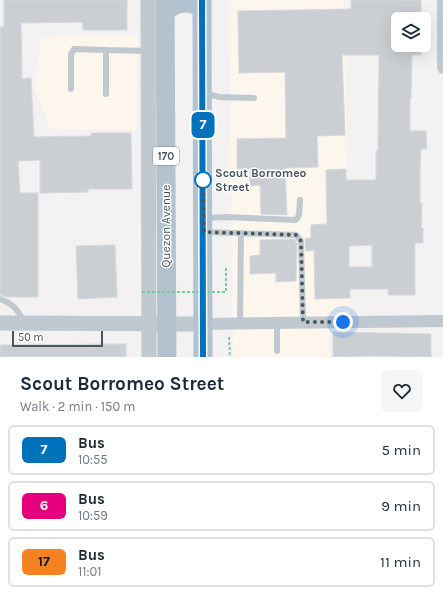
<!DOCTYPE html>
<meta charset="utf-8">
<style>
body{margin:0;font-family:Karla,sans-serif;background:#f6f6f7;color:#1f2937;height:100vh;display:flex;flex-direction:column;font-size:15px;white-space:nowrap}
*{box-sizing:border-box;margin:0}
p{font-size:13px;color:#747a83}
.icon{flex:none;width:22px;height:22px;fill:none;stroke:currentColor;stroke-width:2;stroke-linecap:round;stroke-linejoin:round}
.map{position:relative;height:357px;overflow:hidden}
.details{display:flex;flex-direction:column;background:#fff;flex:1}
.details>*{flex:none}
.badge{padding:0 8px;border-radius:6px;font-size:14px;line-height:26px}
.controls{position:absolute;left:391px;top:12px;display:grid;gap:8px}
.controls a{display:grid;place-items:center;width:40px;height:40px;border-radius:6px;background:#fff;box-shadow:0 4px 16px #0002;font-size:20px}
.scale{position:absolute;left:12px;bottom:10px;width:91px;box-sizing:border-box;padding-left:4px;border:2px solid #49565e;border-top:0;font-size:11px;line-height:14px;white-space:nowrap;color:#49565e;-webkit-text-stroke:3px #fff;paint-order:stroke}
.you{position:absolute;width:20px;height:20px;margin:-10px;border:3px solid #fff;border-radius:50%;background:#1a73e8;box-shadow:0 0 0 6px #1a73e833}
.map>.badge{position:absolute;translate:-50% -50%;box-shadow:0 0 0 2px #fff}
.round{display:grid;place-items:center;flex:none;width:42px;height:42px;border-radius:6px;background:#f6f6f7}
.summary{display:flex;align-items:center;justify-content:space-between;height:68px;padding:0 20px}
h1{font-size:19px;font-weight:700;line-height:30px}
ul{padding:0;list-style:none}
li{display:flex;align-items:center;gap:12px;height:50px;margin:0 8px 6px;padding:0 12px;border:2px solid #e0e1e3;border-radius:6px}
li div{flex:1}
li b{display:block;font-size:15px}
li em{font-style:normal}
li .badge{min-width:44px;font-weight:700;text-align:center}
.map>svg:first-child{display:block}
.commercial{fill:#fcf6ec}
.building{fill:#cbcfd3;stroke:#d5d8dc;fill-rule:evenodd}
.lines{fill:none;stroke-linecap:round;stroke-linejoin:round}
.path{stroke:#7acc9d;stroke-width:2;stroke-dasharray:3 2;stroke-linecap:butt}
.service{stroke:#bfc9cf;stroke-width:6}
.minor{stroke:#bfc9cf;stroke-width:12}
.tertiary{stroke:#bfc9cf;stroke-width:15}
.primary{stroke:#b2c3cf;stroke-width:19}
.path-bridge{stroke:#7acc9d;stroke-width:2;stroke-dasharray:3 2;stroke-linecap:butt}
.line-casing{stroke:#fff;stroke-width:9}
.line{stroke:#0072bc;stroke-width:6}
.walk{stroke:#49565e;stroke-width:4;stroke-dasharray:0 7.2}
.stop-dot{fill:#fff;stroke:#0072bc;stroke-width:2}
.labels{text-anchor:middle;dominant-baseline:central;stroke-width:3;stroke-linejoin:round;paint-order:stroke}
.shield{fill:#fff;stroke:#80898e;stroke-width:1}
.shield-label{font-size:11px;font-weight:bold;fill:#49565e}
.stop-label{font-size:12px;font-weight:bold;fill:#49565e;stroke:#fff;text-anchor:start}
.street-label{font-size:12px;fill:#49565e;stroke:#fff}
</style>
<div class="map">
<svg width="443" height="357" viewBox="0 0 443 357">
<rect width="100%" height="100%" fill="#f3f1f1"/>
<!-- commercial -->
<path class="commercial" d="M 229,0 L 344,0 L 350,301 L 349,327 L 330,327 L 330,357 L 233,357 Z
M 138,36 L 136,130 L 50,129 L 35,90 L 41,37 Z"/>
<!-- building -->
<path class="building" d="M 4,0 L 127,0 L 127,30 L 83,30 L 82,22 L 21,23 L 22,79 L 31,78 L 34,137 L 91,136 L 91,133 L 131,133 L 132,189 L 88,189 L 88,192 L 40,193 L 40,160 L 18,161 L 20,193 L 38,193 L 38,297 L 8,297 L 0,295 L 0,27 L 4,27 Z
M 351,0 L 421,0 L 421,19 L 398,19 L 398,45 L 421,45 L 421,55 L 412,55 L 411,98 L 410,98 L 410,131 L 426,131 L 427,149 L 421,149 L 420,166 L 420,203 L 422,203 L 421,228 L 423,228 L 423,243 L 415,243 L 415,295 L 388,295 L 388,289 L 350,289 L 350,298 L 315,299 L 314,250 L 306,251 L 305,239 L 311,238 L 311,225 L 327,224 L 326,170 L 346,169 L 346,180 L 376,180 L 376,151 L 378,151 L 379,55 L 342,55 L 345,135 L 317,136 L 318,167 L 285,168 L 287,215 L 261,214 L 260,185 L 250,186 L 250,169 L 237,169 L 237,139 L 286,138 L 285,72 L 239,73 L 238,11 L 351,9 ZM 372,245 L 372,267 L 349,267 L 349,246 Z
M 294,239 L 297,243 L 296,281 L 276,282 L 276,273 L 250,274 L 250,256 L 260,255 L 260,240 Z
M 115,245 L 117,297 L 78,299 L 76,246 Z
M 333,332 L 431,334 L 431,357 L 374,356 L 333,357 Z
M 126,344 L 126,357 L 0,357 L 0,345 Z"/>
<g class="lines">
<!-- path -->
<path class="path" d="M 226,268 L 226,292
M 229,337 L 230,357"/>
<!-- service -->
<path class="service" d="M 71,89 L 71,54 L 74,49 L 106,50
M 204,93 L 219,97 L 254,98
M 106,94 L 106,50 L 148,51
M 205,218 L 226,217 L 296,220 L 299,215 L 300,200
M 205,232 L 296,235 L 301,241 L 303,322
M 0,299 C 13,303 19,311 24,323
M 240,323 L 241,233
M 277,351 L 277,323"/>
<!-- minor -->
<path class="minor" d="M 443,0 L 443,68
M 203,324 L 443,321"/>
<!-- tertiary -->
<path class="tertiary" d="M 148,0 L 149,357
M 0,323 L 203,324"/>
<!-- primary -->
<path class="primary" d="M 165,0 L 167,357
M 202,0 L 203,357
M 165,13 C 175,1 188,0 202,8"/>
<!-- path-bridge -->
<path class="path-bridge" d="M 142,292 L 226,292"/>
</g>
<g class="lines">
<!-- line casing -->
<g class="line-casing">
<path id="line" d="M 202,0 L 203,357"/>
</g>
<!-- line -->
<use href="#line" class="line"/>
<!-- walk -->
<path class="walk" d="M 203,180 L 204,232 L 296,235 L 301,241 L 303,322 L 343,322"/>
</g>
<!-- markers -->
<circle class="stop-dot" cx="203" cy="180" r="8"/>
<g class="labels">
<!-- shield labels -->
<rect class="shield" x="153" y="147" width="26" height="18" rx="3"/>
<g class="shield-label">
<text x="166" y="156">170</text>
</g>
<!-- stop labels -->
<g class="stop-label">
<text x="215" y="173">Scout Borromeo<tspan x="215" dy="14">Street</tspan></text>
</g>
<!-- street labels -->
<g class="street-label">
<text transform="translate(166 226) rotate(-90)">Quezon Avenue</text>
</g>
</g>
</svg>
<div class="controls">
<a><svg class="icon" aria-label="layers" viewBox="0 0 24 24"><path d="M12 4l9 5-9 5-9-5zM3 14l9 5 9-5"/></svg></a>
</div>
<div class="scale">50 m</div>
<div class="you" style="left:343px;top:322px"></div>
<b class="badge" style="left:203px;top:125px;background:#0072bc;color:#fff">7</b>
</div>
<section class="details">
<div class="summary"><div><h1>Scout Borromeo Street</h1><p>Walk · 2 min · 150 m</p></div><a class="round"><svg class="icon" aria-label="heart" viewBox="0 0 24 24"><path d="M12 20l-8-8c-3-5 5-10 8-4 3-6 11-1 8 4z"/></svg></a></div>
<ul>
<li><span class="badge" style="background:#0072bc;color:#fff">7</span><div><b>Bus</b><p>10:55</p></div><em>5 min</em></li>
<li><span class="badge" style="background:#e6007e;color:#fff">6</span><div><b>Bus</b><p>10:59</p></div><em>9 min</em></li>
<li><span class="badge" style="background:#f58220;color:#111">17</span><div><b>Bus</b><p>11:01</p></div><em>11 min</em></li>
</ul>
</section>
